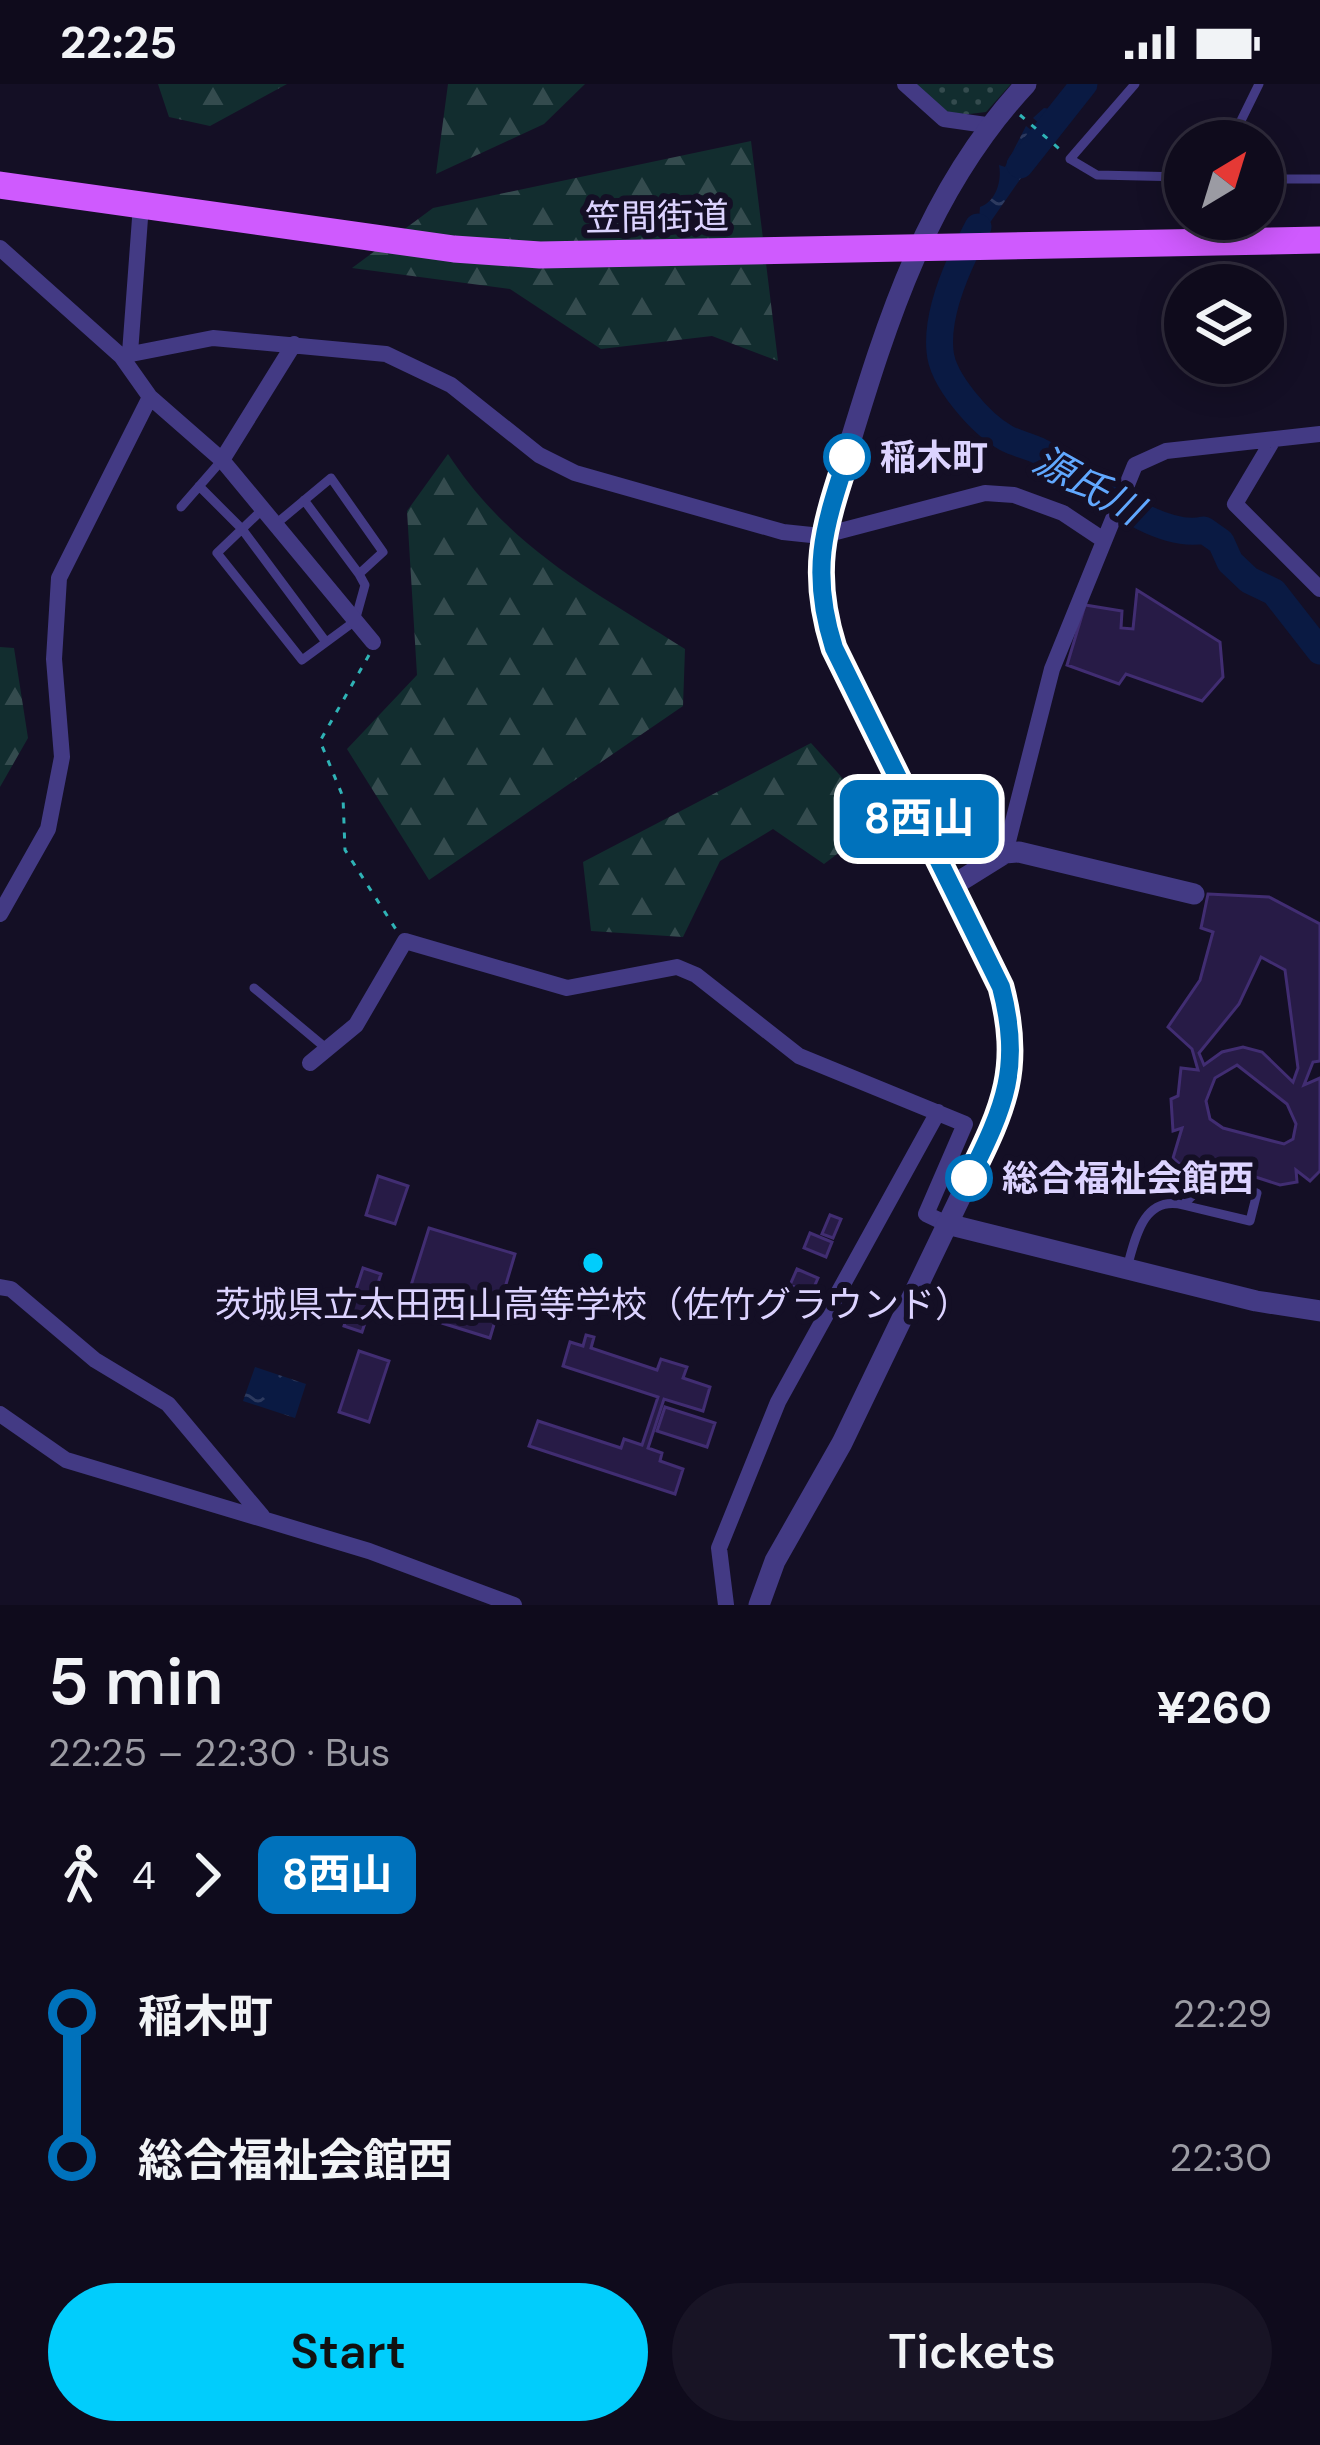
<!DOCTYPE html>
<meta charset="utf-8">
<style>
body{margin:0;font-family:"DM Sans","Noto Sans JP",sans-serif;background:#181425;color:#f1f3f6;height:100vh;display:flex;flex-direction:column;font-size:45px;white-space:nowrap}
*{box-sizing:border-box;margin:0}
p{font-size:39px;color:#9b9ba3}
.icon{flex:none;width:66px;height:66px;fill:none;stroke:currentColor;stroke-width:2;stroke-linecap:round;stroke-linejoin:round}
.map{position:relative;height:1521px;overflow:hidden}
.side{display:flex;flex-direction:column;background:#0f0b1c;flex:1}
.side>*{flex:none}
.badge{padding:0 24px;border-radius:18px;font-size:42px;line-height:78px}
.needle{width:78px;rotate:38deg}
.tools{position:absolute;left:1164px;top:36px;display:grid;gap:24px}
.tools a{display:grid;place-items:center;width:120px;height:120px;border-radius:50%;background:#0f0b1c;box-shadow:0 6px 30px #0003,0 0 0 3px #2f2b3b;font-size:60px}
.map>.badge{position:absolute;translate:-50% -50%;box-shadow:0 0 0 6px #fff}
.legs{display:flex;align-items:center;gap:18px;height:132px;padding:0 48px;font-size:39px}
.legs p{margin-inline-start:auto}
.overview{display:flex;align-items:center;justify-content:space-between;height:204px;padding:0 48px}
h1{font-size:66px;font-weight:600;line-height:90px}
.primary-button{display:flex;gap:24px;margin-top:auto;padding:24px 48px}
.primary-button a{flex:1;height:138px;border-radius:72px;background:#01cdfc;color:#111;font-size:48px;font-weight:600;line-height:138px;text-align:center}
.primary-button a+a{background:#181425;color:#f1f3f6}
ul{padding:0 48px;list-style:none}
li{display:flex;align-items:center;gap:42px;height:144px;font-size:45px}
li i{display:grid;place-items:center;width:18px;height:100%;margin:0 15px;background:currentColor}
li i::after{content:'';width:30px;height:30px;margin:-15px;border:9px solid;border-radius:50%;background:#0f0b1c}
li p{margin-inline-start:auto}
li:first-child i{background:linear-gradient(#0000 50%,currentColor 0)}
li:last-child i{background:linear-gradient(currentColor 50%,#0000 0)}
.status{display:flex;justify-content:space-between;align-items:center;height:84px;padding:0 60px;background:#0f0b1c;direction:ltr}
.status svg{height:33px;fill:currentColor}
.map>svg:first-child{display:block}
.forest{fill:url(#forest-firs)}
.park{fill:url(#park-dots)}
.water{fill:url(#water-ripples)}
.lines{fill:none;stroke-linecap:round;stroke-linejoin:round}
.river{stroke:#0a1a43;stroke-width:27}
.building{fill:#271b46;stroke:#412d72;stroke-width:3;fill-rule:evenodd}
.path{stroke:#2fb3b6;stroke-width:3;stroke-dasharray:6 9;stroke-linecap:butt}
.service{stroke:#433a84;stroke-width:9}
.minor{stroke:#433a84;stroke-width:16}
.tertiary{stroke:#433a84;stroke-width:21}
.primary{stroke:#cf5afe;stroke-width:27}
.line-1-casing{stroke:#fff;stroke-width:27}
.line-1{stroke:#0072bc;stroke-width:18}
.stop-1-dot{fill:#fff;stroke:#0072bc;stroke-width:6}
.poi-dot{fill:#01cdfc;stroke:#140f25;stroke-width:4.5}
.labels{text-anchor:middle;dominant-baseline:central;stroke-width:12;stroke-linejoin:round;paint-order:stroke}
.street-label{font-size:36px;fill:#dcd3ff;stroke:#140f25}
.stop-label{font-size:36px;font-weight:bold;fill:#dcd3ff;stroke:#140f25;text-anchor:start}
.poi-label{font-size:36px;fill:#dcd3ff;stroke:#140f25}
.water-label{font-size:39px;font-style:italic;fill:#61a8fe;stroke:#140f25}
</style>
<div class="status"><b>22:25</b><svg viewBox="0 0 49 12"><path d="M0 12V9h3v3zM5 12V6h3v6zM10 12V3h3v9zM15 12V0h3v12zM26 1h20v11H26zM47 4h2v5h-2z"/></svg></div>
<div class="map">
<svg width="1320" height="1521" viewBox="0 0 1320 1521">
<defs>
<pattern id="forest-firs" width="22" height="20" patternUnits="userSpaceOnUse" patternTransform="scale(3)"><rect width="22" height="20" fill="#122d2f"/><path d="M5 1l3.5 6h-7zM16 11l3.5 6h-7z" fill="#344b4e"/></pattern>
<pattern id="park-dots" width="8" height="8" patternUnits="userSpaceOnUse" patternTransform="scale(3)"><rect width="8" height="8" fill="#122d2f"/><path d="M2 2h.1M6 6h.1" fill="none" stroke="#344b4e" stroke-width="1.8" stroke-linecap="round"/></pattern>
<pattern id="water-ripples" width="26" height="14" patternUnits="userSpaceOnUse" patternTransform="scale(3)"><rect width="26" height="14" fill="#0a1a43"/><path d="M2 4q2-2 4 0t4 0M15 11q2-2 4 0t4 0" fill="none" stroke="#2d3a5f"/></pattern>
</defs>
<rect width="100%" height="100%" fill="#140f25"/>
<!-- forest -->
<path class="forest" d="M 158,0 L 287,0 L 210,42 L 169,33 Z
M 448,0 L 585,0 L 544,40 L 436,90 Z
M 751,57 L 778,277 L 712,252 L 601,265 L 510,205 L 352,184 L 433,124 Z
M 448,370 C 511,466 591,505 685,565 L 683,622 L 429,796 L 347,665 L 417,591 L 407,427 Z
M 0,563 L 14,564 L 28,654 L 0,703 Z
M 811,659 L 881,737 L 824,780 L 773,745 L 720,777 L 683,853 L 591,847 L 583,778 Z"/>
<!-- park -->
<path class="park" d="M 916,0 L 1011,0 L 986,28 L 945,33 Z"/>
<!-- water -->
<path class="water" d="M 1074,0 L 1096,0 L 1052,50 L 1033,34 L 1044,24 L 1055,26 Z
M 1026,42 L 1046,58 L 982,150 L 966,150 L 979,137 L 980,123 C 997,117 1002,95 999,81 L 1005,83 Z
M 255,1283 L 306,1300 L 295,1334 L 243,1317 Z"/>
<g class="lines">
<!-- river -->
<path class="river" d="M 1020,81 L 1084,0
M 978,143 C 960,176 936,227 940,267 C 942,296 981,340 1006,354 C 1017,360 1030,362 1041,368 C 1084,393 1155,457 1204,446 L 1221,458 L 1230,478 L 1249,496 L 1274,508 L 1320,567"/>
</g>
<!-- building -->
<path class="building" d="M 1137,506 L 1220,558 L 1223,593 L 1202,617 L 1126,590 L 1119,600 L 1067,581 L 1085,521 L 1122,527 L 1121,544 L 1133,545 Z
M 1208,810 L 1269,813 L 1320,840 L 1320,977 L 1313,978 L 1304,1001 L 1320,994 L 1320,1087 L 1310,1097 L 1296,1086 L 1297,1098 L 1280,1101 L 1228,1084 L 1221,1106 L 1208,1105 L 1200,1112 L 1184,1101 L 1192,1091 L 1173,1074 L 1182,1044 L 1173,1047 L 1171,1015 L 1178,1012 L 1181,984 L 1198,986 L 1192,965 L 1168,943 L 1200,896 L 1213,848 L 1201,844 ZM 1261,873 L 1285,886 L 1298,984 L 1293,998 L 1262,968 L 1243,963 L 1222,968 L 1204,981 L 1199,969 L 1239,920 ZM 1237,981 L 1287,1020 L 1296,1040 L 1293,1055 L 1284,1060 L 1223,1044 L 1210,1035 L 1206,1017 L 1215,994 Z
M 378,1092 L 408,1102 L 395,1140 L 366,1131 Z
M 830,1131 L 841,1135 L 833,1154 L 822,1150 Z
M 429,1144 L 515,1170 L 490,1254 L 403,1227 Z
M 810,1149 L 832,1158 L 826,1173 L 804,1164 Z
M 363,1184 L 381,1190 L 362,1248 L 344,1242 Z
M 797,1185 L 818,1194 L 811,1210 L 790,1201 Z
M 586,1251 L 594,1253 L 591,1264 L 657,1286 L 661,1275 L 687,1283 L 683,1294 L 710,1303 L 703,1327 L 664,1315 L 648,1364 L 662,1369 L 660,1377 L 683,1385 L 675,1410 L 529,1362 L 538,1337 L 621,1364 L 624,1355 L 642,1361 L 658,1313 L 563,1282 L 570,1258 L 583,1262 Z
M 359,1267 L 389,1277 L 369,1338 L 339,1328 Z
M 665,1323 L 715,1339 L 707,1363 L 657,1347 Z"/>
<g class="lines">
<!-- path -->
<path class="path" d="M 1020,31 L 1063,68
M 369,571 L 320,657 L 343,713 L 345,766 L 397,847"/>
<!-- service -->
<path class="service" d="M 1135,0 L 1070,75 L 1097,91 L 1185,93
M 1231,57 L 1259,0
M 1263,95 L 1320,95
M 199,402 L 242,445 L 326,558
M 304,416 L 359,490
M 181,423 L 222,376
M 265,423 L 217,469 L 302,576 L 355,537 L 365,501 L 359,490 L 383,468 L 331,394 L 277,439
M 254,904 L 327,965
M 1127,1184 C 1135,1155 1143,1111 1183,1121 L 1250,1137 L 1257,1109 L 1205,1099 L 1183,1121"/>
<!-- minor -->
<path class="minor" d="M 905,0 L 944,35 L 993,42
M 0,164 L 121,272 L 150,313 L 222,376 L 373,558
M 130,269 L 141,121
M 121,272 L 213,254 L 386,270 L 451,301 L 539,371 L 575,389 L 783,448 L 821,452 L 985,409 L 1014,411 L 1063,429 L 1102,455
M 1273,356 L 1235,420 L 1320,505
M 222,376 L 294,260
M 1005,769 L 1052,585 L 1135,381 L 1166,367 L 1320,350
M 0,830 L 48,745 L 62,673 L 54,575 L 59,494 L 150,313
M 310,979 L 356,941 L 405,857 L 567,904 L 677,883 L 696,891 L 799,972 L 965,1040 L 926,1130 L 947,1140
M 0,1203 L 11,1205 L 95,1276 L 168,1320 L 262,1432
M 0,1330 L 66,1376 L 369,1467 L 514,1521
M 726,1521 L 719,1464 L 778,1318 L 938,1028"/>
<!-- tertiary -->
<path class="tertiary" d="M 952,802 L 1005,769 L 1019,768 L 1194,810
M 947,1140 L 1256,1217 L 1320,1227
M 759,1521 L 775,1477 L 842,1359 L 999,1033 C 1013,985 1013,951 1001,903 L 834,564 C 822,525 819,493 821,452 C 874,289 906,129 1026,0"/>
<!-- primary -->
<path class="primary" d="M 0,101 L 454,165 L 540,171 L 1320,156"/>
</g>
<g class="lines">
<!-- line-1 casing -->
<g class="line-1-casing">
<path id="line-1" d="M 847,373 C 823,446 810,488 834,564 L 1001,903 C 1022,983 1005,1022 969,1094"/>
</g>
<!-- line-1 -->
<use href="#line-1" class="line-1"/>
</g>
<!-- markers -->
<g class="stop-1-dot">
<circle cx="847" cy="373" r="21"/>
<circle cx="969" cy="1094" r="21"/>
</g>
<circle class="poi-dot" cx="593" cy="1179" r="12"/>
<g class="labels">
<!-- street labels -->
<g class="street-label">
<text transform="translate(657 133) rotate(-1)">笠間街道</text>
</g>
<!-- stop labels -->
<g class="stop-label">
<text x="880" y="373">稲木町</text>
<text x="1002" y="1094">総合福祉会館西</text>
</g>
<!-- poi labels -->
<g class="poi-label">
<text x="593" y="1220">茨城県立太田西山高等学校（佐竹グラウンド）</text>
</g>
<!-- water labels -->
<g class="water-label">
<text transform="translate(1088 401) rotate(29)">源氏川</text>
</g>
</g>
</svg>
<div class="tools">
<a><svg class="needle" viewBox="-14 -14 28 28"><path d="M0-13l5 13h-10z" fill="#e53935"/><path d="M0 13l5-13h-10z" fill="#9b9ba3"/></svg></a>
<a><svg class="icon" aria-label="layers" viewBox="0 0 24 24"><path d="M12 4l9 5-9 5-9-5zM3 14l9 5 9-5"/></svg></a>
</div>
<b class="badge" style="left:919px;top:735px;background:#0072bc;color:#fff">8西山</b>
</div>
<section class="side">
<div class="overview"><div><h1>5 min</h1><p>22:25 – 22:30 · Bus</p></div><b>¥260</b></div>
<div class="legs"><svg class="icon" aria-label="walk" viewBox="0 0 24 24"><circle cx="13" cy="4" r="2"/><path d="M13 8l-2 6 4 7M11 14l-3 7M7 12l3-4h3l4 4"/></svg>4<svg class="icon" aria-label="forward" viewBox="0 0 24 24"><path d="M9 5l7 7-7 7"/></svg><b class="badge" style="background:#0072bc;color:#fff">8西山</b></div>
<ul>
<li><i style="color:#0072bc"></i><b>稲木町</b><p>22:29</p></li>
<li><i style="color:#0072bc"></i><b>総合福祉会館西</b><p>22:30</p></li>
</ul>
<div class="primary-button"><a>Start</a><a>Tickets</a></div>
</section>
